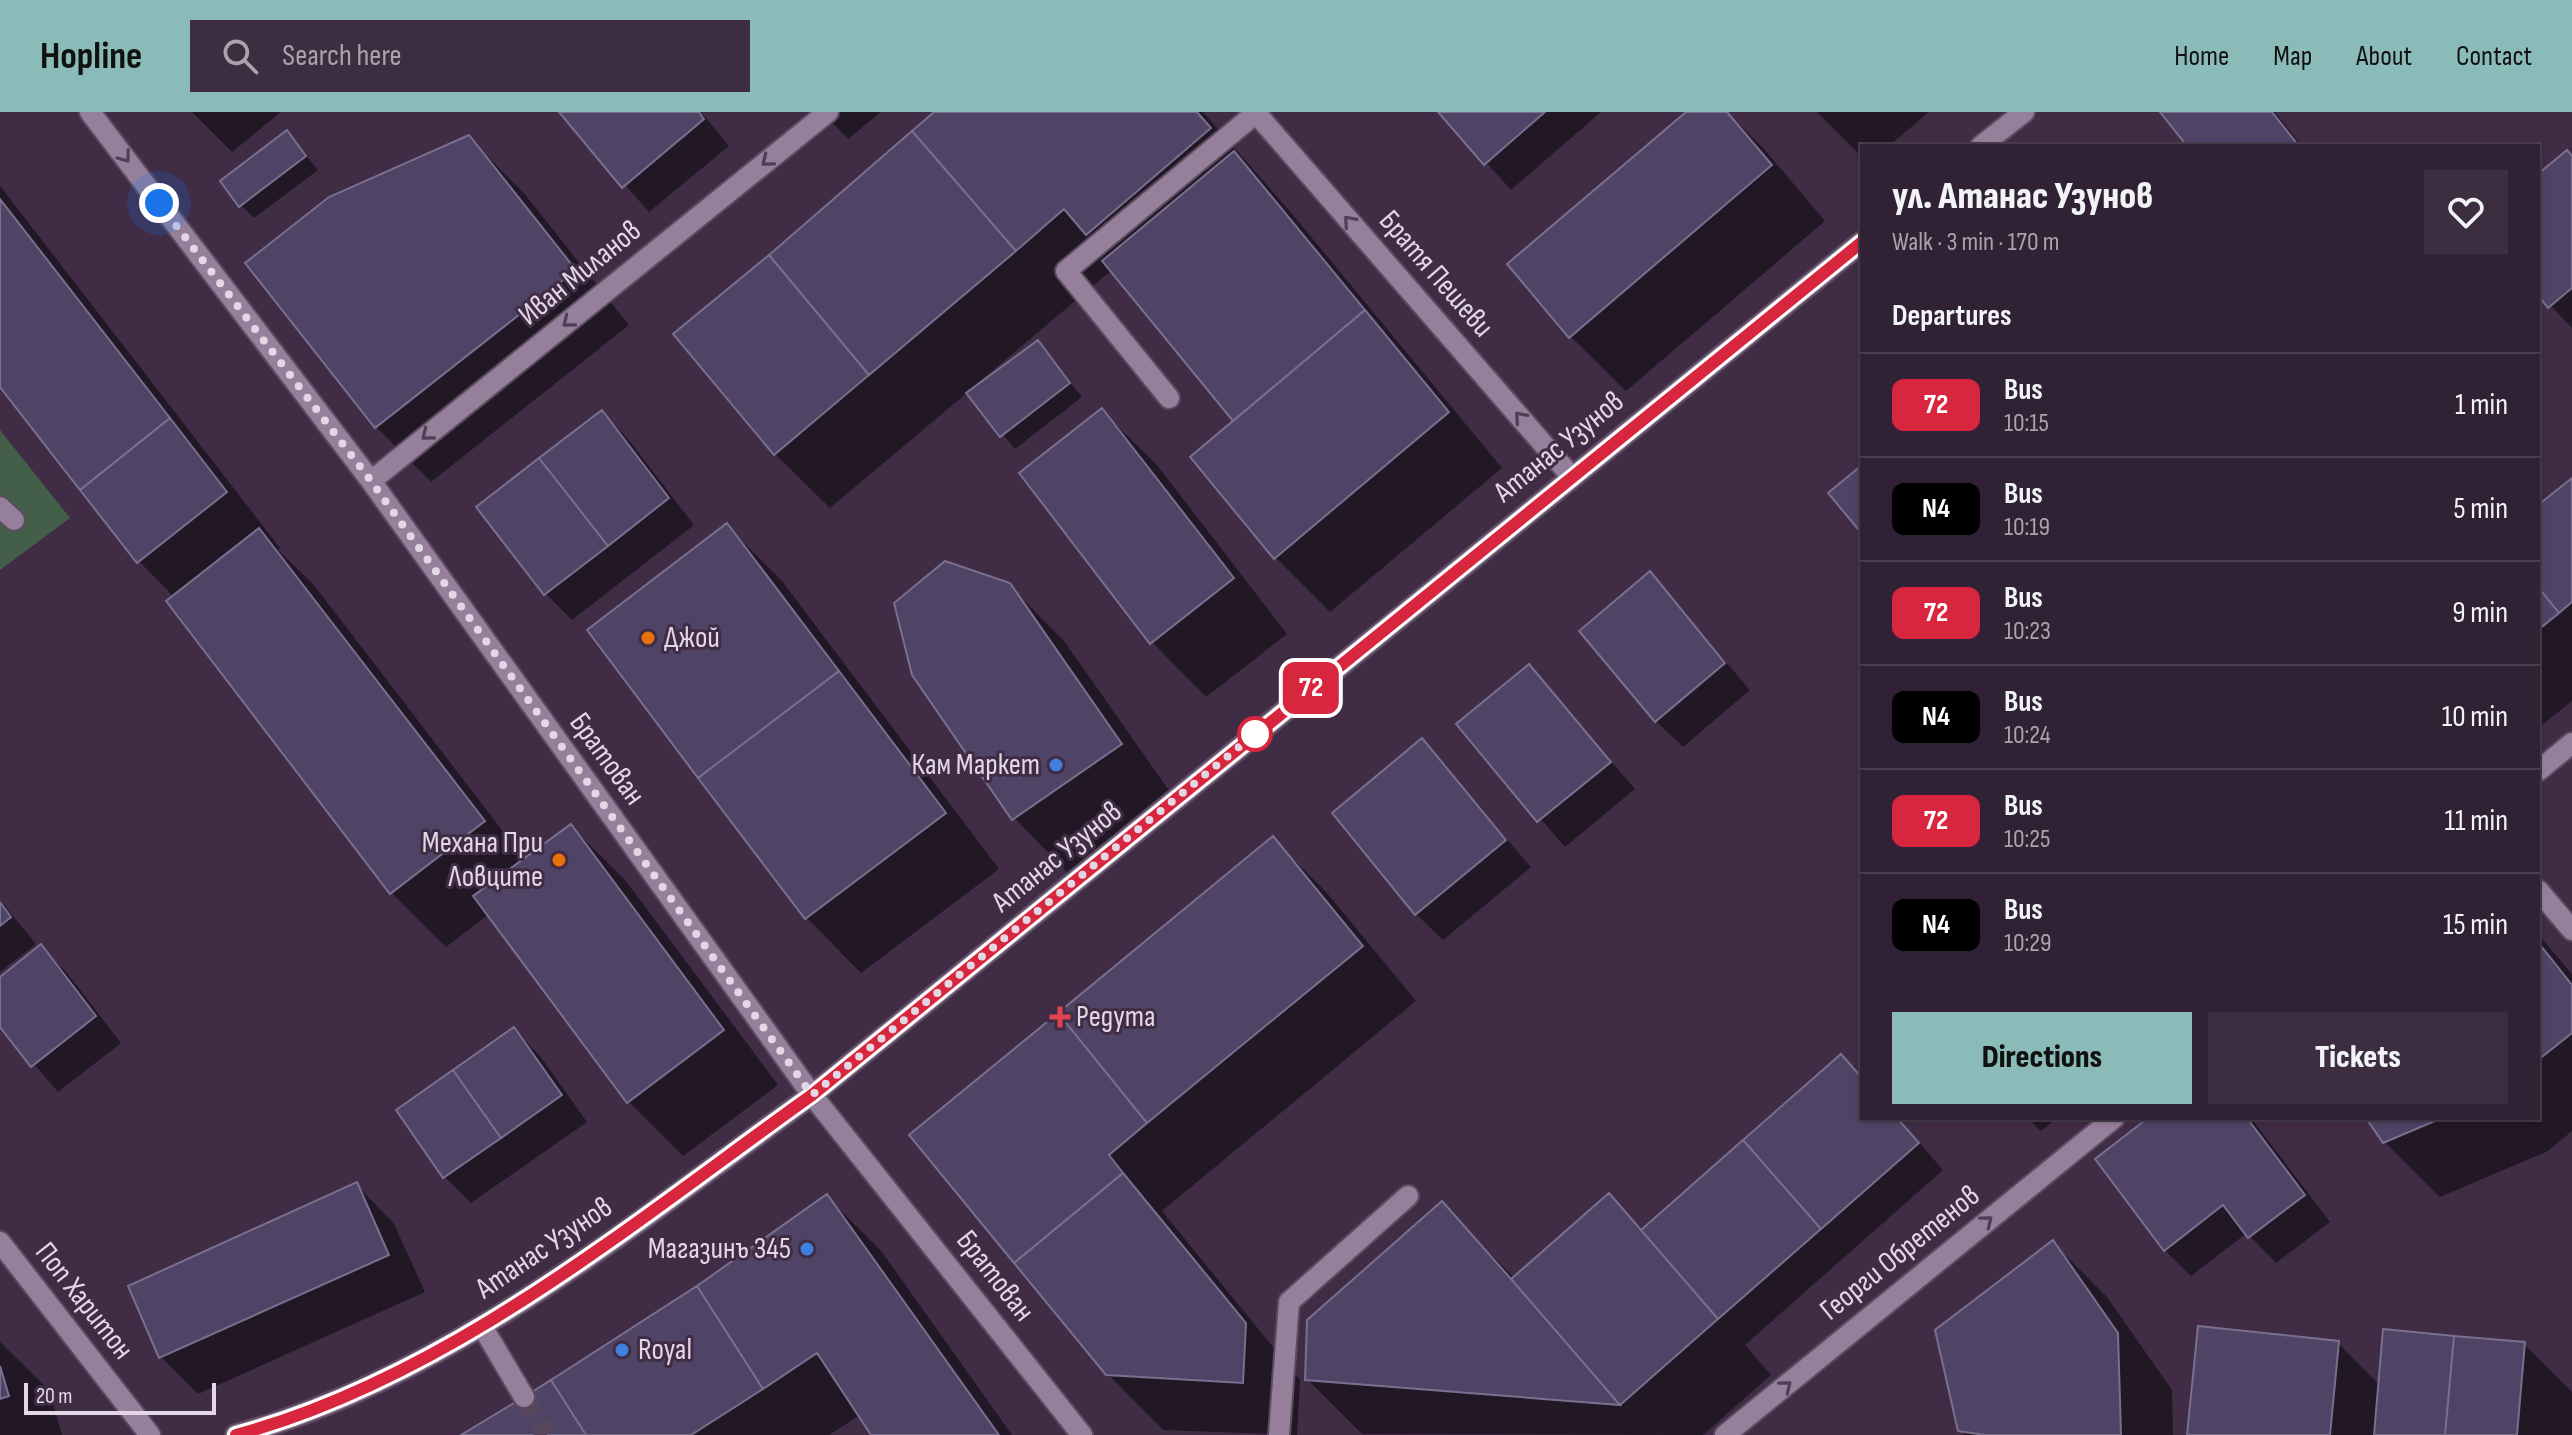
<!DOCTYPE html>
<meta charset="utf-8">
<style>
body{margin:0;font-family:"Sofia Sans Condensed",sans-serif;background:#3c2e40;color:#f1f3f6;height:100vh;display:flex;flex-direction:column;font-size:30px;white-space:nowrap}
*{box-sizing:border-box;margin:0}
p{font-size:26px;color:#a8a3ac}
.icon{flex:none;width:44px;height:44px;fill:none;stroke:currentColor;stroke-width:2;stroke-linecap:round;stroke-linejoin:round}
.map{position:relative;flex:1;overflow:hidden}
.details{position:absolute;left:1860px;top:32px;width:680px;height:976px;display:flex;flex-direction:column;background:#302134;border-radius:0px;box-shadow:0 2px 6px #0004,0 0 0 2px #4b3e4f}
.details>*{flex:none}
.badge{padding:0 16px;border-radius:12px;font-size:28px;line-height:52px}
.scale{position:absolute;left:24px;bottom:20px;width:192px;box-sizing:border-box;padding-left:8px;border:4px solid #e3d7e6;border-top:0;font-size:22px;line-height:28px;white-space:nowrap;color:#e3d7e6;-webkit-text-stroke:6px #402c45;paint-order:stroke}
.you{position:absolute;width:40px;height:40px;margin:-20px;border:6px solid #fff;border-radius:50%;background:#1a73e8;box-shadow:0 0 0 12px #1a73e833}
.map>.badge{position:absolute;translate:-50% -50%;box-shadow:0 0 0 4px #fff}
h2{padding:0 32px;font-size:30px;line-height:72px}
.round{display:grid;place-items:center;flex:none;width:84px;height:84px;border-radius:0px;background:#3c2e40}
.headline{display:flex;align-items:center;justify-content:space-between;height:136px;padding:0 32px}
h1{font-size:38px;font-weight:800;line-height:60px}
.cta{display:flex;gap:16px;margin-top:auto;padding:16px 32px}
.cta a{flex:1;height:92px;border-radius:0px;background:#8bbbb9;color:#111;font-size:32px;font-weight:800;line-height:92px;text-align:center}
.cta a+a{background:#3c2e40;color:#f1f3f6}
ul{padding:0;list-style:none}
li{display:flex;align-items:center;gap:24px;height:104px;padding:0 32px;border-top:2px solid #4b3e4f}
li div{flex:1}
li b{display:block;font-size:30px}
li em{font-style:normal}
li .badge{min-width:88px;font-weight:700;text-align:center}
header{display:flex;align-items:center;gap:48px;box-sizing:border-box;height:112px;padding:0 40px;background:#8bbbb9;color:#111}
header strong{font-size:38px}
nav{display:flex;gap:44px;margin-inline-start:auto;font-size:28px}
.search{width:560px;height:72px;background:#3c2e40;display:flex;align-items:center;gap:20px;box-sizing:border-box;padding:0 28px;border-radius:0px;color:#a8a3ac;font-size:30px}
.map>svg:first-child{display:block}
.green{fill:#445f49}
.shadow{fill:#0007}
.building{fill:#4f4465;stroke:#796f8e;stroke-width:2}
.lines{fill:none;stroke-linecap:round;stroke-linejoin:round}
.minor-tunnel{stroke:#58465d;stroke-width:20;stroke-dasharray:20 10;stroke-linecap:butt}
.minor-casing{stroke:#5b4b5f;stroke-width:24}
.minor{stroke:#967f9b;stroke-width:20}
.oneway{stroke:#513d56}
.line-casing{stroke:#fff;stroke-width:18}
.line{stroke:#d7263d;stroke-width:12}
.walk{stroke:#e3d7e6;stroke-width:8;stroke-dasharray:0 14.4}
.food-dot{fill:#e8710a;stroke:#402c45;stroke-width:3}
.stop-dot{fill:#fff;stroke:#d7263d;stroke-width:4}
.shop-dot{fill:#3f7fe0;stroke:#402c45;stroke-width:3}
.health-dot{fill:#e0444e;stroke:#402c45;stroke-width:3}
.labels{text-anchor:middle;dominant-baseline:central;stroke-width:6;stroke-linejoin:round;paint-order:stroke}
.street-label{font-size:30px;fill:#e3d7e6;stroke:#402c45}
.poi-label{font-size:30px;fill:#e3d7e6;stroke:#402c45;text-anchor:start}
</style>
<header>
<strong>Hopline</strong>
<div class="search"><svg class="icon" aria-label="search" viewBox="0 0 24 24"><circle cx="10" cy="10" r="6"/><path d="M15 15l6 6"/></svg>Search here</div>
<nav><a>Home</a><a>Map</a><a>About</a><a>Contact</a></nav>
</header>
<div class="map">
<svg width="2572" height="1323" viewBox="0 0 2572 1323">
<rect width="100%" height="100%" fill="#402c45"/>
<!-- green -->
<path class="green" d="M 0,318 L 70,406 L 0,458 Z"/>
<!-- shadow -->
<path class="shadow" d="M 192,0 L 281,0 L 232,40 Z
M 561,0 L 701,0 L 729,34 L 649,100 Z
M 822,0 L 881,0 L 848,27 Z
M 935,0 L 1203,0 L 1288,97 L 1502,356 L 1330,500 L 1275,445 L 1236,309 L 1112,158 L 979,270 L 981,273 L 1037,230 L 1082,285 L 1015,337 L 968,280 L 830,396 L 775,342 L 676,222 Z
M 1441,0 L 1601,0 L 1511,78 Z
M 1689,0 L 1727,0 L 1764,37 L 1825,109 L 1626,279 L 1571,225 L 1510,153 Z
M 1817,0 L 1929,0 L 1889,34 L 1862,34 L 1862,45 Z
M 2162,0 L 2275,0 L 2302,34 L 2189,34 Z
M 287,21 L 318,58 L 254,106 L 241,93 Z
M 468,25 L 523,80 L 629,213 L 431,370 L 376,315 Z
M 2572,46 L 2572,216 L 2538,180 L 2538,64 Z
M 0,74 L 280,436 L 278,438 L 314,473 L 525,748 L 571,714 L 626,769 L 778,973 L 683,1044 L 628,989 L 489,802 L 446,835 L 392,781 L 168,490 L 174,485 L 139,449 L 0,271 Z
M 1102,299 L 1157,353 L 1287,522 L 1206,585 L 1152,530 Z
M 602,300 L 628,327 L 694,413 L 572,508 L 546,482 L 479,396 Z
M 2572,368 L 2572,589 L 2538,616 L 2538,396 Z
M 727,414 L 782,469 L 999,757 L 861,861 L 807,806 L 590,519 Z
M 1650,462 L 1750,578 L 1683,635 L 1656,609 Z
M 1009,473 L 1064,529 L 1175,687 L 1068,761 L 1014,706 Z
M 1529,554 L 1635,677 L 1565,735 L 1459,612 Z
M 1422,629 L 1531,755 L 1443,828 L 1416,802 Z
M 1273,727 L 1328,782 L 1416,889 L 1162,1099 L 1300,1268 L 1297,1323 L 1163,1318 L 1108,1262 L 912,1023 Z
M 0,788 L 36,832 L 0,860 Z
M 2538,822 L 2572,862 L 2572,1019 L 2548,1039 L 2440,1085 L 2385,1030 L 2369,1006 L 2538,1006 Z
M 41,835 L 67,861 L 121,931 L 58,980 L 0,912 L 0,867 Z
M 514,918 L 540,944 L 587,1010 L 471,1091 L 445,1065 L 399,998 Z
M 1841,945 L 1862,966 L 1862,1006 L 1898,1006 L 1943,1058 L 1745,1233 L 1771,1263 L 1703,1323 L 1362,1322 L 1307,1267 L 1442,1092 L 1515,1167 L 1609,1084 L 1643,1118 Z
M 2028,1006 L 2057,1006 L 2041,1019 Z
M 2151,1006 L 2251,1006 L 2330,1110 L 2276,1151 L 2247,1121 L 2191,1164 L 2165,1138 Z
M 356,1073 L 393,1110 L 425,1180 L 198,1282 L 161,1245 Z
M 827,1085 L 882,1140 L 1012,1323 L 874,1323 L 860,1303 L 829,1323 L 463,1323 L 698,1176 Z
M 2052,1130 L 2107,1185 L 2172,1278 L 2173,1323 L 1965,1323 L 1960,1318 Z
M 0,1230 L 49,1278 L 62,1323 L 0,1323 Z
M 2338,1231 L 2380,1273 L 2524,1232 L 2572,1280 L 2572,1323 L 2189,1323 Z"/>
<!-- building -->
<path class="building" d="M 559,0 L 699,0 L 704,7 L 622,76 Z
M 934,0 L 1197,0 L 1211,16 L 1086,123 L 1064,97 L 1016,139 L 912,19 Z
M 1438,0 L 1545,0 L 1484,53 Z
M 1686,0 L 1727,0 L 1772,53 L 1569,226 L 1507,152 Z
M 2160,0 L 2272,0 L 2299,34 L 2187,34 Z
M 287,18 L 306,44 L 239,95 L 220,69 Z
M 912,19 L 1016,139 L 869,263 L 769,143 Z
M 469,23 L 576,158 L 375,316 L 245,151 L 329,85 Z
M 2567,38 L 2572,44 L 2572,176 L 2548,196 L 2538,183 L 2538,62 Z
M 1234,39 L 1365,198 L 1233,309 L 1102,149 Z
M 0,87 L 170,306 L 80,378 L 0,275 Z
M 769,143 L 869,263 L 774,343 L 673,222 Z
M 1365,198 L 1449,300 L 1274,447 L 1190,345 Z
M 1038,228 L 1070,271 L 1000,325 L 966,281 Z
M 1102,296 L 1234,466 L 1150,532 L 1019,361 Z
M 602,298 L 669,386 L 608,434 L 539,346 Z
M 170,306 L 227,380 L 137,451 L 80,378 Z
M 539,346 L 608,434 L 544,483 L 476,395 Z
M 1862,353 L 1862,422 L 1828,381 Z
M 2572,366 L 2572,490 L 2559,501 L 2538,475 L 2538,393 Z
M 727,411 L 839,559 L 698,666 L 587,518 Z
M 259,416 L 485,709 L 390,782 L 166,489 Z
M 945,449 L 1010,471 L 1122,632 L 1012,708 L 912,563 L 894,491 Z
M 1650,459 L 1725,551 L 1655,610 L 1579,519 Z
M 2538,475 L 2559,501 L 2538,518 Z
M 1529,552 L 1611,650 L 1537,710 L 1456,612 Z
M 839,559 L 946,701 L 805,807 L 698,666 Z
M 1422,626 L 1506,728 L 1415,803 L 1332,701 Z
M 571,712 L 724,918 L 627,991 L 473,784 Z
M 1273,724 L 1363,834 L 1147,1011 L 1058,901 Z
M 0,790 L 11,805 L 0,814 Z
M 2538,830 L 2572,873 L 2572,921 L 2538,948 Z
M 41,832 L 96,904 L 31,955 L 0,915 L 0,865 Z
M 1058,901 L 1147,1011 L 1109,1043 L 1123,1061 L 1014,1151 L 909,1023 Z
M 514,915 L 562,983 L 501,1026 L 453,958 Z
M 1841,942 L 1862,966 L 1862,1006 L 1897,1006 L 1919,1031 L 1821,1117 L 1743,1028 Z
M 453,958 L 501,1026 L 443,1066 L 396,998 Z
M 2148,1006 L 2247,1006 L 2305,1083 L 2248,1126 L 2223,1093 L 2164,1139 L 2095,1047 Z
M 2366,1006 L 2442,1006 L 2383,1031 Z
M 1743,1028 L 1821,1117 L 1718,1207 L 1641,1118 Z
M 1123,1061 L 1246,1211 L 1243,1271 L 1106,1263 L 1014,1151 Z
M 357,1070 L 389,1143 L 159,1246 L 128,1174 Z
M 1609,1081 L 1718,1207 L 1620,1293 L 1511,1167 Z
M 827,1082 L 900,1184 L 999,1323 L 871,1323 L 817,1241 L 763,1277 L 697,1174 Z
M 1442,1089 L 1511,1167 L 1620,1293 L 1305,1268 L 1307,1208 Z
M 2053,1128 L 2118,1221 L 2121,1323 L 1985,1323 L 1958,1319 L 1935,1218 Z
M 697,1174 L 763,1277 L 691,1323 L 586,1323 L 551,1268 Z
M 2198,1214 L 2339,1229 L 2330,1323 L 2187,1323 Z
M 2383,1217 L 2454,1224 L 2445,1323 L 2374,1323 Z
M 2454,1224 L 2525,1230 L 2517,1323 L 2445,1323 Z
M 0,1254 L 9,1284 L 0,1287 Z
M 551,1268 L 586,1323 L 461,1323 L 524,1285 Z"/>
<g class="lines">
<!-- minor-tunnel -->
<path class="minor-tunnel" d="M 524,1285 L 546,1323"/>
<!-- minor casing -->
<g class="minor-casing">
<path id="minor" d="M 90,0 L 371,369 L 812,983 L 1082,1323
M 1255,0 L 1571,364
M 1981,34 L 2024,0
M 1169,286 L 1066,159 L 1256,1
M 371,369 L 828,0
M 0,395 L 14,408
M 2538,659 L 2572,631
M 2538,778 L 2572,818
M 0,1130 L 150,1323
M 482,1214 L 524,1285
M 236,1323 C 447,1267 637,1109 812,983 L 1862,130
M 1279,1323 L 1289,1190 L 1408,1084
M 1725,1323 L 2114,1006"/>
</g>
<!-- minor -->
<use href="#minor" class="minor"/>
</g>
<!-- one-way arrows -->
<defs><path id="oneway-chevron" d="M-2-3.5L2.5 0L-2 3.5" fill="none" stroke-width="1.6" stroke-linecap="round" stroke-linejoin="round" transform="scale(2)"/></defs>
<g class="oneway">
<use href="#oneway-chevron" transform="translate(125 45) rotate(53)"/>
<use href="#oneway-chevron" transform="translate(767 49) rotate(141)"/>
<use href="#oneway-chevron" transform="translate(1349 109) rotate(-131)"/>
<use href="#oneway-chevron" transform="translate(568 210) rotate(141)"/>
<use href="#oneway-chevron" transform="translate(1520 305) rotate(-131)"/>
<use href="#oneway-chevron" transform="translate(427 323) rotate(141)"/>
<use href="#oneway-chevron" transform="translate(1987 1109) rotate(-39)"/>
<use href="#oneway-chevron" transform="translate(1786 1274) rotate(-39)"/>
</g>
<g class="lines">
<!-- line casing -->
<g class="line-casing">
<path id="line" d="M 236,1323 C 450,1265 634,1110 812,983 L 1862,130"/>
</g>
<!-- line -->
<use href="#line" class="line"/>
<!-- walk -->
<path class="walk" d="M 159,91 L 371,369 L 812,983 L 1255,622"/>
</g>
<!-- markers -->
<g class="food-dot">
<circle cx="648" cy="526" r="8"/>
<circle cx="559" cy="748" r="8"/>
</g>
<circle class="stop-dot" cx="1255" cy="622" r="16"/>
<g class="shop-dot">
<circle cx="1056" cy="653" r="8"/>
<circle cx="807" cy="1137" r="8"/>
<circle cx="622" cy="1238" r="8"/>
</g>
<path class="health-dot" d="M1056 893h8v8h8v8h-8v8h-8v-8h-8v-8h8z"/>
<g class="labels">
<!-- street labels -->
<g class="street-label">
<text transform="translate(580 161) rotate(-39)">Иван Миланов</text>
<text transform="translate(1436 162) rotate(49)">Братя Пешеви</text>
<text transform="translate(1559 335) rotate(-39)">Атанас Узунов</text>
<text transform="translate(607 647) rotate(54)">Братован</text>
<text transform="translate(1057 745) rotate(-39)">Атанас Узунов</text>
<text transform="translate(544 1136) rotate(-34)">Атанас Узунов</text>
<text transform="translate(1900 1141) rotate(-39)">Георги Обретенов</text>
<text transform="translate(995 1164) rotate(52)">Братован</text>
<text transform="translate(84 1189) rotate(52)">Поп Харитон</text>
</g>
<!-- poi labels -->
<g class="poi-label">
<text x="664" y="526">Джой</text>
<text x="1040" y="653" text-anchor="end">Кам Маркет</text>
<text x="543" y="731" text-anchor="end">Механа При<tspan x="543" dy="34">Ловците</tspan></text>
<text x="1076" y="905">Редута</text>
<text x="791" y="1137" text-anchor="end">Магазинъ 345</text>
<text x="638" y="1238">Royal</text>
</g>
</g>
</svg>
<div class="scale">20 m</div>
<div class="you" style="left:159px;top:91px"></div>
<b class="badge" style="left:1311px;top:576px;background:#d7263d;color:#fff">72</b>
<section class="details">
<div class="headline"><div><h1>ул. Атанас Узунов</h1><p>Walk · 3 min · 170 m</p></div><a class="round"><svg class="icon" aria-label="heart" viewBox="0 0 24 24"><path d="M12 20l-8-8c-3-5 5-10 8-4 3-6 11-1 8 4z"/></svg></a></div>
<h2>Departures</h2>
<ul>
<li><span class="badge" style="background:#d7263d;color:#fff">72</span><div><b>Bus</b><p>10:15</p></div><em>1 min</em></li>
<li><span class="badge" style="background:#000;color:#fff">N4</span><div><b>Bus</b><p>10:19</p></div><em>5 min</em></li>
<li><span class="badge" style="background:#d7263d;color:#fff">72</span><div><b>Bus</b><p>10:23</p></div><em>9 min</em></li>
<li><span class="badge" style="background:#000;color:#fff">N4</span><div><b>Bus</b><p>10:24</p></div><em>10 min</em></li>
<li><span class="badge" style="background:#d7263d;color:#fff">72</span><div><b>Bus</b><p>10:25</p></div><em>11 min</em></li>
<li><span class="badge" style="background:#000;color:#fff">N4</span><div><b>Bus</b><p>10:29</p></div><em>15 min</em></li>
</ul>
<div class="cta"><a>Directions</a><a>Tickets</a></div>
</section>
</div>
